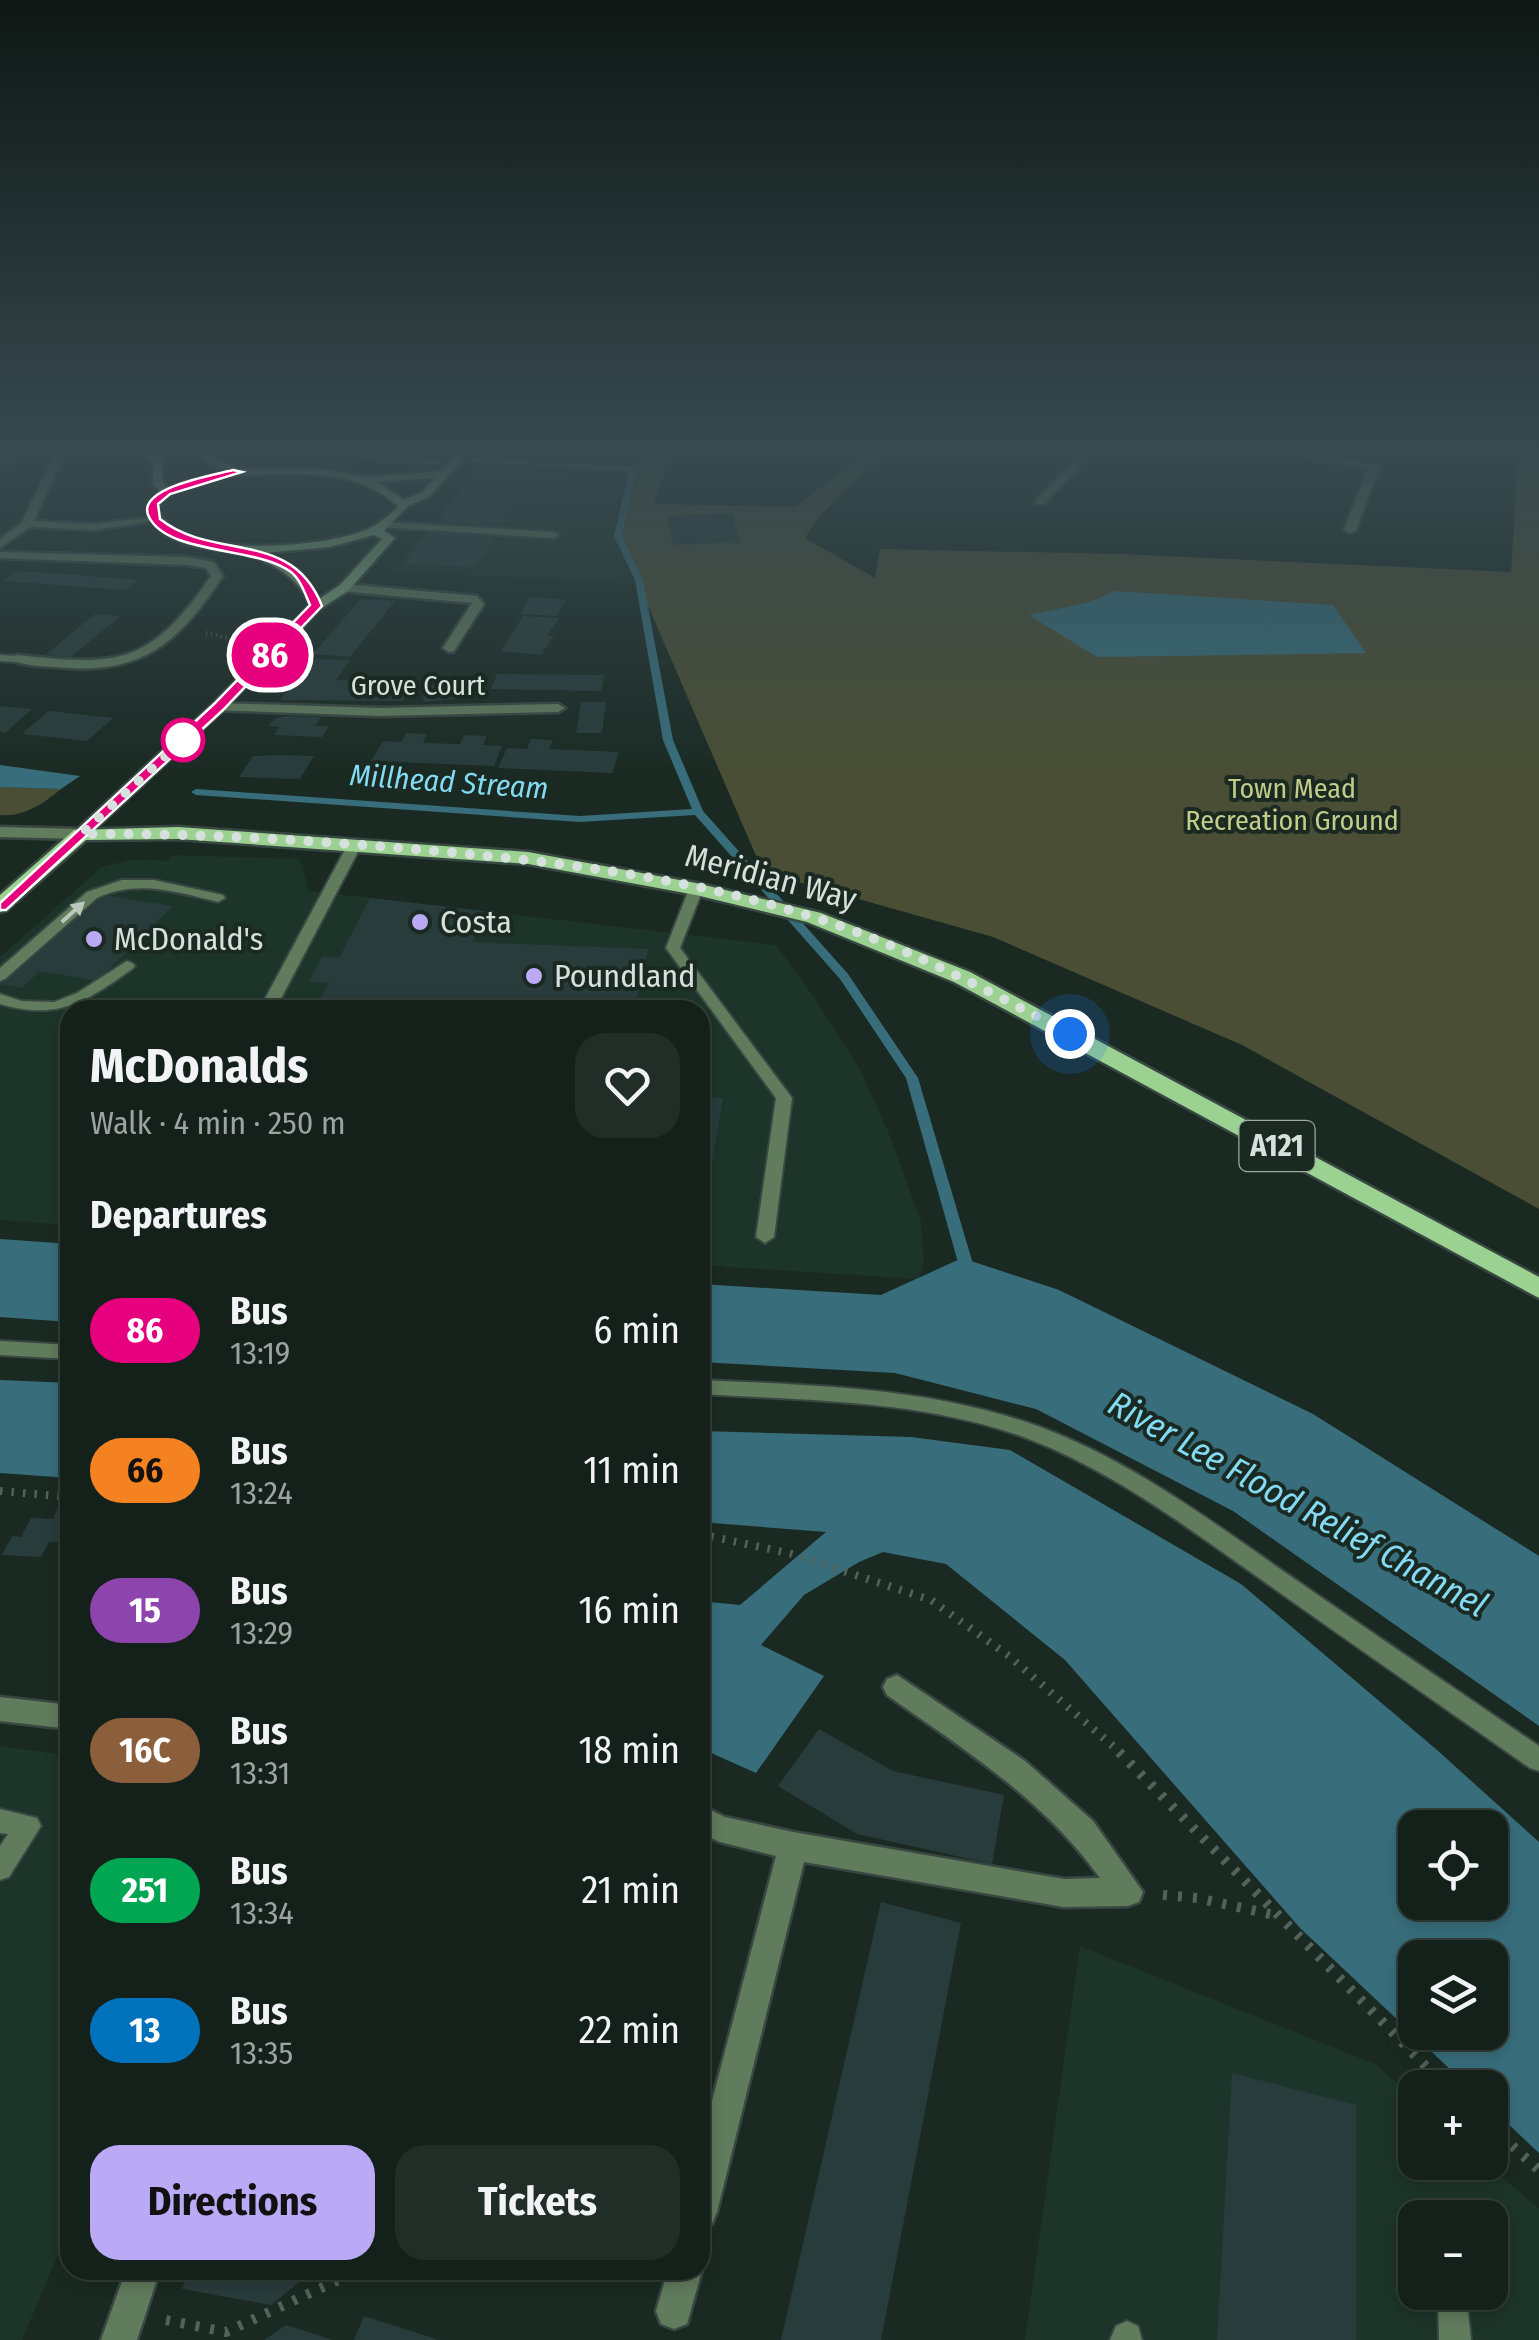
<!DOCTYPE html>
<meta charset="utf-8">
<style>
body{margin:0;font-family:"Fira Sans Condensed",sans-serif;background:#212d27;color:#f1f3f6;height:100vh;display:flex;flex-direction:column;font-size:38px;white-space:nowrap}
*{box-sizing:border-box;margin:0}
p{font-size:32px;color:#9da3a2}
.icon{flex:none;width:55px;height:55px;fill:none;stroke:currentColor;stroke-width:2;stroke-linecap:round;stroke-linejoin:round}
.map{position:relative;flex:1;overflow:hidden}
.panel{position:absolute;left:60px;top:1000px;width:650px;height:1280px;display:flex;flex-direction:column;background:#14201a;border-radius:30px;box-shadow:0 5px 15px #0003,0 0 0 2px #333e39}
.panel>*{flex:none}
.badge{padding:0 20px;border-radius:32px;font-size:35px;line-height:65px}
.buttons{position:absolute;left:1398px;top:1810px;display:grid;gap:20px}
.buttons a{display:grid;place-items:center;width:110px;height:110px;border-radius:20px;background:#14201a;box-shadow:0 5px 15px #0003,0 0 0 2px #333e39;font-size:50px}
.you{position:absolute;width:50px;height:50px;margin:-25px;border:8px solid #fff;border-radius:50%;background:#1a73e8;box-shadow:0 0 0 15px #1a73e833}
.map>.badge{position:absolute;translate:-50% -50%;box-shadow:0 0 0 5px #fff}
h2{padding:0 30px;font-size:38px;line-height:90px}
.round{display:grid;place-items:center;flex:none;width:105px;height:105px;border-radius:30px;background:#212d27}
.summary{display:flex;align-items:center;justify-content:space-between;height:170px;padding:0 30px}
h1{font-size:48px;font-weight:700;line-height:75px}
.cta{display:flex;gap:20px;margin-top:auto;padding:20px 30px}
.cta a{flex:1;height:115px;border-radius:30px;background:#baaaf6;color:#111;font-size:40px;font-weight:700;line-height:115px;text-align:center}
.cta a+a{background:#212d27;color:#f1f3f6}
ul{padding:0;list-style:none}
li{display:flex;align-items:center;gap:30px;height:140px;padding:0 30px}
li div{flex:1}
li b{display:block;font-size:38px}
li em{font-style:normal}
li .badge{min-width:110px;font-weight:700;text-align:center}
.map>svg:first-child{display:block}
.built{fill:#1d342b;fill-rule:evenodd}
.green{fill:#4a4e35}
.water{fill:#386e7c;fill-rule:evenodd}
.lines{fill:none;stroke-linecap:round;stroke-linejoin:round}
.stream{fill:#386e7c;fill-rule:evenodd}
.building{fill:#283c3b}
.lane-casing{stroke:#384741;stroke-width:4}
.street-casing{stroke:#384741;stroke-width:5}
.secondary-casing{stroke:#384741;stroke-width:5}
.primary-casing{stroke:#384741;stroke-width:5}
.path-far2{stroke:#54625c;stroke-width:4;stroke-dasharray:1 4;stroke-linecap:butt}
.path-far1{stroke:#54625c;stroke-width:8;stroke-dasharray:2.5 9;stroke-linecap:butt}
.path{stroke:#54625c;stroke-width:10;stroke-dasharray:4 11;stroke-linecap:butt}
.lane{fill:#617b5d;fill-rule:evenodd}
.street{fill:#617b5d;fill-rule:evenodd}
.secondary{fill:#82ab7b;fill-rule:evenodd}
.primary{fill:#9bd191;fill-rule:evenodd}
.oneway{fill:#b9c7bc}
.line{fill:#e6007e;stroke:#fff;stroke-width:2.5}
.walk{stroke:#d6e0dc;stroke-width:10;stroke-dasharray:0 18}
.stop-dot{fill:#fff;stroke:#e6007e;stroke-width:5}
.poi-dot{fill:#baaaf6;stroke:#1a2a23;stroke-width:4}
.labels{text-anchor:middle;dominant-baseline:central;stroke-width:8;stroke-linejoin:round;paint-order:stroke}
.far-street-label{font-size:28px;fill:#d6e0dc;stroke:#1a2a23}
.far-park-label{font-size:28px;fill:#c3cd88;stroke:#1a2a23}
.far-water-label{font-size:30px;font-style:italic;fill:#83dbf3;stroke:#1a2a23}
.shield{fill:#1a2a23;stroke:#9ea9a4;stroke-width:2.5}
.shield-label{font-size:30px;font-weight:bold;fill:#d6e0dc}
.street-label{font-size:32px;fill:#d6e0dc;stroke:#1a2a23}
.poi-label{font-size:32px;fill:#d6e0dc;stroke:#1a2a23;text-anchor:start}
.water-label{font-size:35px;font-style:italic;fill:#83dbf3;stroke:#1a2a23}
</style>
<div class="map">
<svg width="1539" height="2340" viewBox="0 0 1539 2340">
<rect width="100%" height="100%" fill="#1a2a23"/>
<!-- built -->
<path class="built" d="M 483,462 L 622,470 L 614,536 L 638,584 L 393,571 Z
M 172,855 L 300,859 L 309,891 L 776,945 L 814,997 L 861,1071 L 890,1136 L 921,1222 L 924,1261 L 920,1276 L 916,1279 L 700,1265 L 700,1010 L 70,1010 L 70,1225 L 0,1220 L 0,957 L 102,867 L 133,859 L 167,861 Z
M 0,1746 L 70,1756 L 70,2226 L 22,2340 L 0,2340 Z
M 1080,1946 L 1375,2064 L 1415,2099 L 1415,2162 L 1486,2163 L 1539,2209 L 1539,2340 L 1025,2340 ZM 1415,2218 L 1490,2218 L 1490,2292 L 1415,2292 Z"/>
<!-- green -->
<path class="green" d="M 647,449 L 684,449 L 668,462 L 654,504 L 796,507 L 865,452 L 890,455 C 859,477 824,505 805,538 L 875,578 L 880,549 L 1120,554 L 1511,572 L 1519,449 L 1539,449 L 1539,1209 L 1242,1045 L 993,937 L 763,872 L 618,536 L 633,469 Z
M 0,787 L 61,789 C 43,804 24,817 0,815 Z"/>
<!-- water -->
<path class="water" d="M 1115,591 L 1333,605 L 1366,653 L 1097,657 L 1029,615 L 1090,602 Z
M 0,765 L 80,776 L 61,789 L 0,787 Z
M 0,1239 L 70,1244 L 70,1322 L 0,1317 Z
M 962,1258 L 1059,1290 L 1313,1414 L 1539,1556 L 1539,1726 L 1233,1511 L 1036,1409 L 895,1373 L 700,1362 L 700,1284 L 881,1295 Z
M 0,1380 L 70,1383 L 70,1478 L 0,1473 Z
M 700,1431 L 911,1437 L 1010,1450 L 1241,1584 L 1437,1750 L 1539,1842 L 1539,2153 L 1490,2107 L 1490,2088 L 1469,2087 L 1300,1928 L 1065,1660 L 946,1564 L 883,1552 L 859,1562 L 804,1595 L 761,1645 L 824,1676 L 756,1773 L 700,1748 L 700,1601 L 740,1605 L 826,1532 L 700,1522 ZM 1415,1828 L 1490,1828 L 1490,1902 L 1415,1902 ZM 1415,1958 L 1490,1958 L 1490,2032 L 1415,2032 Z"/>
<g class="lines">
<!-- stream -->
<path class="stream" d="M 302,449 L 322,449 L 389,459 L 439,460 L 443,462 L 439,464 L 389,463 Z
M 650,449 L 657,449 L 636,470 L 622,536 L 643,580 L 673,740 L 703,811 L 848,974 L 918,1078 L 973,1264 L 980,1272 L 978,1276 L 968,1276 L 959,1266 L 906,1078 L 840,979 L 695,815 L 580,822 L 196,795 L 191,792 L 196,789 L 580,816 L 692,809 L 663,740 L 635,580 L 614,536 L 629,471 L 471,462 L 467,460 L 471,458 L 631,467 Z"/>
</g>
<!-- building -->
<path class="building" d="M 5,455 L 25,457 L 7,466 L 18,468 L 0,474 L 0,458 Z
M 480,468 L 575,473 L 562,491 L 526,489 L 497,525 L 439,522 Z
M 732,513 L 740,542 L 673,545 L 667,516 Z
M 429,531 L 472,533 L 469,537 L 494,538 L 474,567 L 404,564 Z
M 17,571 L 76,575 L 138,580 L 125,590 L 3,581 Z
M 530,597 L 566,600 L 556,616 L 520,614 Z
M 361,599 L 395,601 L 350,657 L 313,654 Z
M 95,614 L 120,616 L 71,657 L 45,655 Z
M 523,616 L 559,618 L 547,636 L 554,636 L 541,655 L 501,651 Z
M 312,659 L 350,660 L 336,680 L 414,684 L 403,701 L 280,700 Z
M 497,674 L 605,675 L 601,691 L 491,689 Z
M 477,681 L 481,696 L 424,702 L 421,687 Z
M 581,702 L 606,702 L 602,733 L 576,733 Z
M 0,706 L 32,709 L 5,733 L 0,732 Z
M 49,711 L 113,718 L 87,741 L 22,734 Z
M 286,716 L 321,717 L 315,726 L 329,726 L 322,737 L 274,735 L 279,727 L 269,726 L 274,719 Z
M 406,733 L 427,734 L 423,743 L 460,744 L 464,735 L 487,736 L 483,745 L 502,746 L 494,766 L 371,761 L 383,741 L 401,742 Z
M 531,739 L 553,740 L 549,749 L 619,752 L 612,773 L 498,768 L 507,748 L 527,749 Z
M 280,755 L 314,756 L 300,779 L 239,777 L 253,756 Z
M 97,894 L 173,906 L 97,981 L 40,971 L 22,988 L 0,984 Z
M 370,898 L 485,911 L 472,942 L 648,949 L 634,1010 L 315,1010 L 329,983 L 309,982 L 322,957 L 339,958 Z
M 700,1097 L 723,1098 L 702,1221 L 700,1220 Z
M 59,1505 L 70,1506 L 70,1543 L 49,1542 L 41,1557 L 2,1555 L 12,1536 L 21,1537 L 31,1518 L 53,1519 Z
M 819,1729 L 893,1771 L 1004,1795 L 992,1864 L 857,1834 L 778,1786 Z
M 881,1902 L 961,1923 L 881,2340 L 781,2340 Z
M 1232,2073 L 1356,2105 L 1356,2340 L 1217,2340 Z
M 189,2270 L 314,2270 L 271,2305 L 182,2289 Z
M 364,2316 L 436,2339 L 436,2340 L 354,2340 Z
M 286,2325 L 330,2339 L 330,2340 L 264,2340 Z"/>
<g class="lines">
<!-- lane casing -->
<g class="lane-casing">
<path id="lane" d="M 376,449 L 442,449 L 467,453 L 463,456 Z
M 0,655 L 17,656 L 23,659 L 17,662 L 0,661 Z
M 355,840 L 362,844 L 275,1010 L 259,1010 L 348,844 Z
M 122,880 L 154,880 L 223,895 L 225,898 L 218,902 C 177,892 137,879 97,898 L 5,979 L 0,981 L 0,968 L 87,892 Z
M 696,885 L 703,889 L 680,948 L 792,1098 L 774,1237 L 765,1243 L 756,1237 L 776,1098 L 666,948 L 689,889 Z
M 127,961 L 132,963 L 135,966 L 132,969 C 86,1002 58,1021 0,1004 L 0,994 L 22,1001 L 54,1002 L 77,993 Z
M 0,1341 L 70,1345 L 70,1359 L 0,1355 Z
M 700,1380 C 810,1385 923,1387 1029,1423 C 1122,1455 1203,1515 1283,1571 C 1368,1630 1454,1688 1539,1746 L 1539,1771 L 1530,1768 C 1443,1707 1356,1647 1269,1585 C 1189,1529 1109,1467 1015,1434 C 915,1400 805,1400 700,1394 Z
M 0,1809 L 37,1818 L 41,1826 L 9,1877 L 0,1880 L 0,1846 L 8,1834 L 0,1833 Z
M 1440,2292 L 1466,2292 L 1471,2340 L 1439,2340 L 1438,2298 Z
M 1127,2321 L 1138,2326 L 1142,2340 L 1110,2340 L 1116,2326 Z"/>
</g>
<!-- street casing -->
<g class="street-casing">
<path id="street" d="M 48,449 L 59,449 L 64,455 L 34,521 L 93,524 L 155,517 L 161,520 L 93,530 L 30,527 L 0,548 L 0,539 L 22,522 L 54,455 Z
M 1086,449 L 1097,449 L 1044,504 L 1036,504 L 1036,500 Z
M 1237,449 L 1270,449 L 1380,465 L 1356,530 L 1350,533 L 1344,530 L 1369,467 Z
M 384,522 L 553,532 L 559,535 L 553,538 L 380,527 L 378,525 Z
M 0,552 L 186,557 L 214,562 L 223,576 C 178,644 141,676 56,667 C 41,666 22,666 10,659 L 17,655 C 118,666 150,666 211,576 L 206,568 L 186,565 L 0,558 Z
M 344,584 L 477,596 L 484,604 L 454,651 L 449,652 L 443,648 L 472,603 L 340,591 L 340,585 Z
M 218,703 L 380,708 L 558,704 L 565,708 L 558,712 L 380,716 L 213,710 L 211,707 Z
M 0,827 L 81,829 L 89,834 L 81,839 L 0,837 Z
M 897,1675 L 1025,1761 L 1093,1821 L 1143,1892 L 1139,1902 L 1128,1906 L 1064,1907 L 804,1862 L 717,2212 L 712,2224 L 700,2229 L 700,2147 L 776,1856 L 720,1842 L 700,1833 L 700,1805 L 725,1817 L 793,1832 L 1064,1879 L 1100,1878 C 1043,1799 966,1751 887,1695 L 883,1687 L 887,1679 Z
M 0,1697 L 70,1705 L 70,1729 L 0,1721 Z
M 700,2264 L 702,2270 L 687,2324 L 674,2329 L 661,2324 L 656,2311 L 668,2270 L 700,2270 Z
M 126,2270 L 160,2270 L 137,2340 L 101,2340 Z"/>
</g>
<!-- secondary casing -->
<g class="secondary-casing">
<path id="secondary" d="M 133,449 L 146,449 L 162,458 L 163,483 L 168,487 L 226,471 L 184,449 L 198,449 L 239,469 L 325,469 L 364,477 L 441,471 L 461,449 L 472,449 L 429,497 L 408,506 L 384,531 L 395,538 L 348,591 L 320,609 L 223,710 L 86,837 L 81,839 L 73,834 L 76,831 L 213,704 L 310,605 C 298,578 279,568 253,556 L 252,552 C 218,551 158,549 147,509 L 160,492 L 153,484 L 153,461 ZM 302,474 C 339,476 369,481 397,505 L 397,508 C 384,520 374,528 357,533 C 317,547 173,561 158,509 C 177,471 265,474 302,474 ZM 435,478 L 421,493 L 404,500 L 377,482 ZM 374,535 L 382,539 L 340,585 L 319,599 L 298,570 L 264,553 L 330,547 Z"/>
</g>
<!-- primary casing -->
<g class="primary-casing">
<path id="primary" d="M 178,827 L 528,852 L 696,883 L 821,913 L 970,972 L 1539,1277 L 1539,1298 L 954,982 L 807,922 L 696,895 L 528,864 L 178,839 L 86,840 L 7,910 L 0,912 L 0,895 L 74,830 Z"/>
</g>
<!-- path-far2 -->
<path class="path-far2" d="M 206,633 L 247,642"/>
<!-- path-far1 -->
<path class="path-far1" d="M 0,1491 L 70,1497
M 700,1534 L 792,1554 L 931,1600 L 1009,1656 L 1122,1754"/>
<!-- path -->
<path class="path" d="M 1119,1752 L 1447,2088
M 1163,1895 L 1197,1898 L 1279,1916
M 1490,2126 L 1539,2170
M 166,2320 L 226,2332 L 360,2270"/>
<!-- lane -->
<use href="#lane" class="lane"/>
<!-- street -->
<use href="#street" class="street"/>
<!-- secondary -->
<use href="#secondary" class="secondary"/>
<!-- primary -->
<use href="#primary" class="primary"/>
</g>
<!-- one-way arrows -->
<defs><path id="oneway-solid" d="M-6-.8H1V-3.2L6.5 0L1 3.2V.8H-6Z" transform="scale(2.5)"/></defs>
<use class="oneway" href="#oneway-solid" transform="translate(73 912) rotate(-42)"/>
<!-- sky -->
<linearGradient id="sky" x2="0" y2="1"><stop stop-color="#0e1713"/><stop offset="0.58" stop-color="#384a50"/><stop offset="1" stop-color="#384a50" stop-opacity="0"/></linearGradient>
<rect width="1539" height="777" fill="url(#sky)"/>
<!-- line -->
<path class="line" d="M 233,470 L 242,472 L 170,494 L 158,504 L 160,519 C 214,562 292,528 322,606 L 223,710 L 6,910 L 0,910 L 0,903 L 214,704 L 310,605 C 305,594 301,580 291,572 C 256,546 168,555 149,517 C 134,488 214,475 233,470 Z"/>
<g class="lines">
<!-- walk -->
<path class="walk" d="M 183,740 L 194,730 L 81,834 C 187,833 293,839 398,848 C 538,859 681,875 816,918 C 905,946 987,990 1070,1034"/>
</g>
<!-- markers -->
<circle class="stop-dot" cx="183" cy="740" r="20"/>
<g class="poi-dot">
<circle cx="420" cy="922" r="10"/>
<circle cx="94" cy="939" r="10"/>
<circle cx="534" cy="976" r="10"/>
</g>
<g class="labels">
<!-- far-street labels -->
<g class="far-street-label">
<text x="418" y="685">Grove Court</text>
</g>
<!-- far-park labels -->
<g class="far-park-label">
<text x="1292" y="788">Town Mead<tspan x="1292" dy="32">Recreation Ground</tspan></text>
</g>
<!-- far-water labels -->
<g class="far-water-label">
<text transform="translate(449 782) rotate(4)">Millhead Stream</text>
</g>
<!-- shield labels -->
<rect class="shield" x="1239.5" y="1121" width="75" height="50" rx="8"/>
<g class="shield-label">
<text x="1277" y="1146">A121</text>
</g>
<!-- street labels -->
<g class="street-label">
<text transform="translate(771 877) rotate(15)">Meridian Way</text>
</g>
<!-- poi labels -->
<g class="poi-label">
<text x="440" y="922">Costa</text>
<text x="114" y="939">McDonald's</text>
<text x="554" y="976">Poundland</text>
</g>
<!-- water labels -->
<g class="water-label">
<text transform="translate(1298 1504) rotate(29)">River Lee Flood Relief Channel</text>
</g>
</g>
</svg>
<div class="buttons">
<a><svg class="icon" aria-label="locate" viewBox="0 0 24 24"><circle cx="12" cy="12" r="6"/><path d="M12 2v4M12 18v4M2 12h4M18 12h4"/></svg></a>
<a><svg class="icon" aria-label="layers" viewBox="0 0 24 24"><path d="M12 4l9 5-9 5-9-5zM3 14l9 5 9-5"/></svg></a>
<a>+</a>
<a>−</a>
</div>
<div class="you" style="left:1070px;top:1034px"></div>
<b class="badge" style="left:270px;top:655px;background:#e6007e;color:#fff">86</b>
<section class="panel">
<div class="summary"><div><h1>McDonalds</h1><p>Walk · 4 min · 250 m</p></div><a class="round"><svg class="icon" aria-label="heart" viewBox="0 0 24 24"><path d="M12 20l-8-8c-3-5 5-10 8-4 3-6 11-1 8 4z"/></svg></a></div>
<h2>Departures</h2>
<ul>
<li><span class="badge" style="background:#e6007e;color:#fff">86</span><div><b>Bus</b><p>13:19</p></div><em>6 min</em></li>
<li><span class="badge" style="background:#f58220;color:#111">66</span><div><b>Bus</b><p>13:24</p></div><em>11 min</em></li>
<li><span class="badge" style="background:#8e44ad;color:#fff">15</span><div><b>Bus</b><p>13:29</p></div><em>16 min</em></li>
<li><span class="badge" style="background:#8b5e3c;color:#fff">16C</span><div><b>Bus</b><p>13:31</p></div><em>18 min</em></li>
<li><span class="badge" style="background:#00a651;color:#fff">251</span><div><b>Bus</b><p>13:34</p></div><em>21 min</em></li>
<li><span class="badge" style="background:#0072bc;color:#fff">13</span><div><b>Bus</b><p>13:35</p></div><em>22 min</em></li>
</ul>
<div class="cta"><a>Directions</a><a>Tickets</a></div>
</section>
</div>
